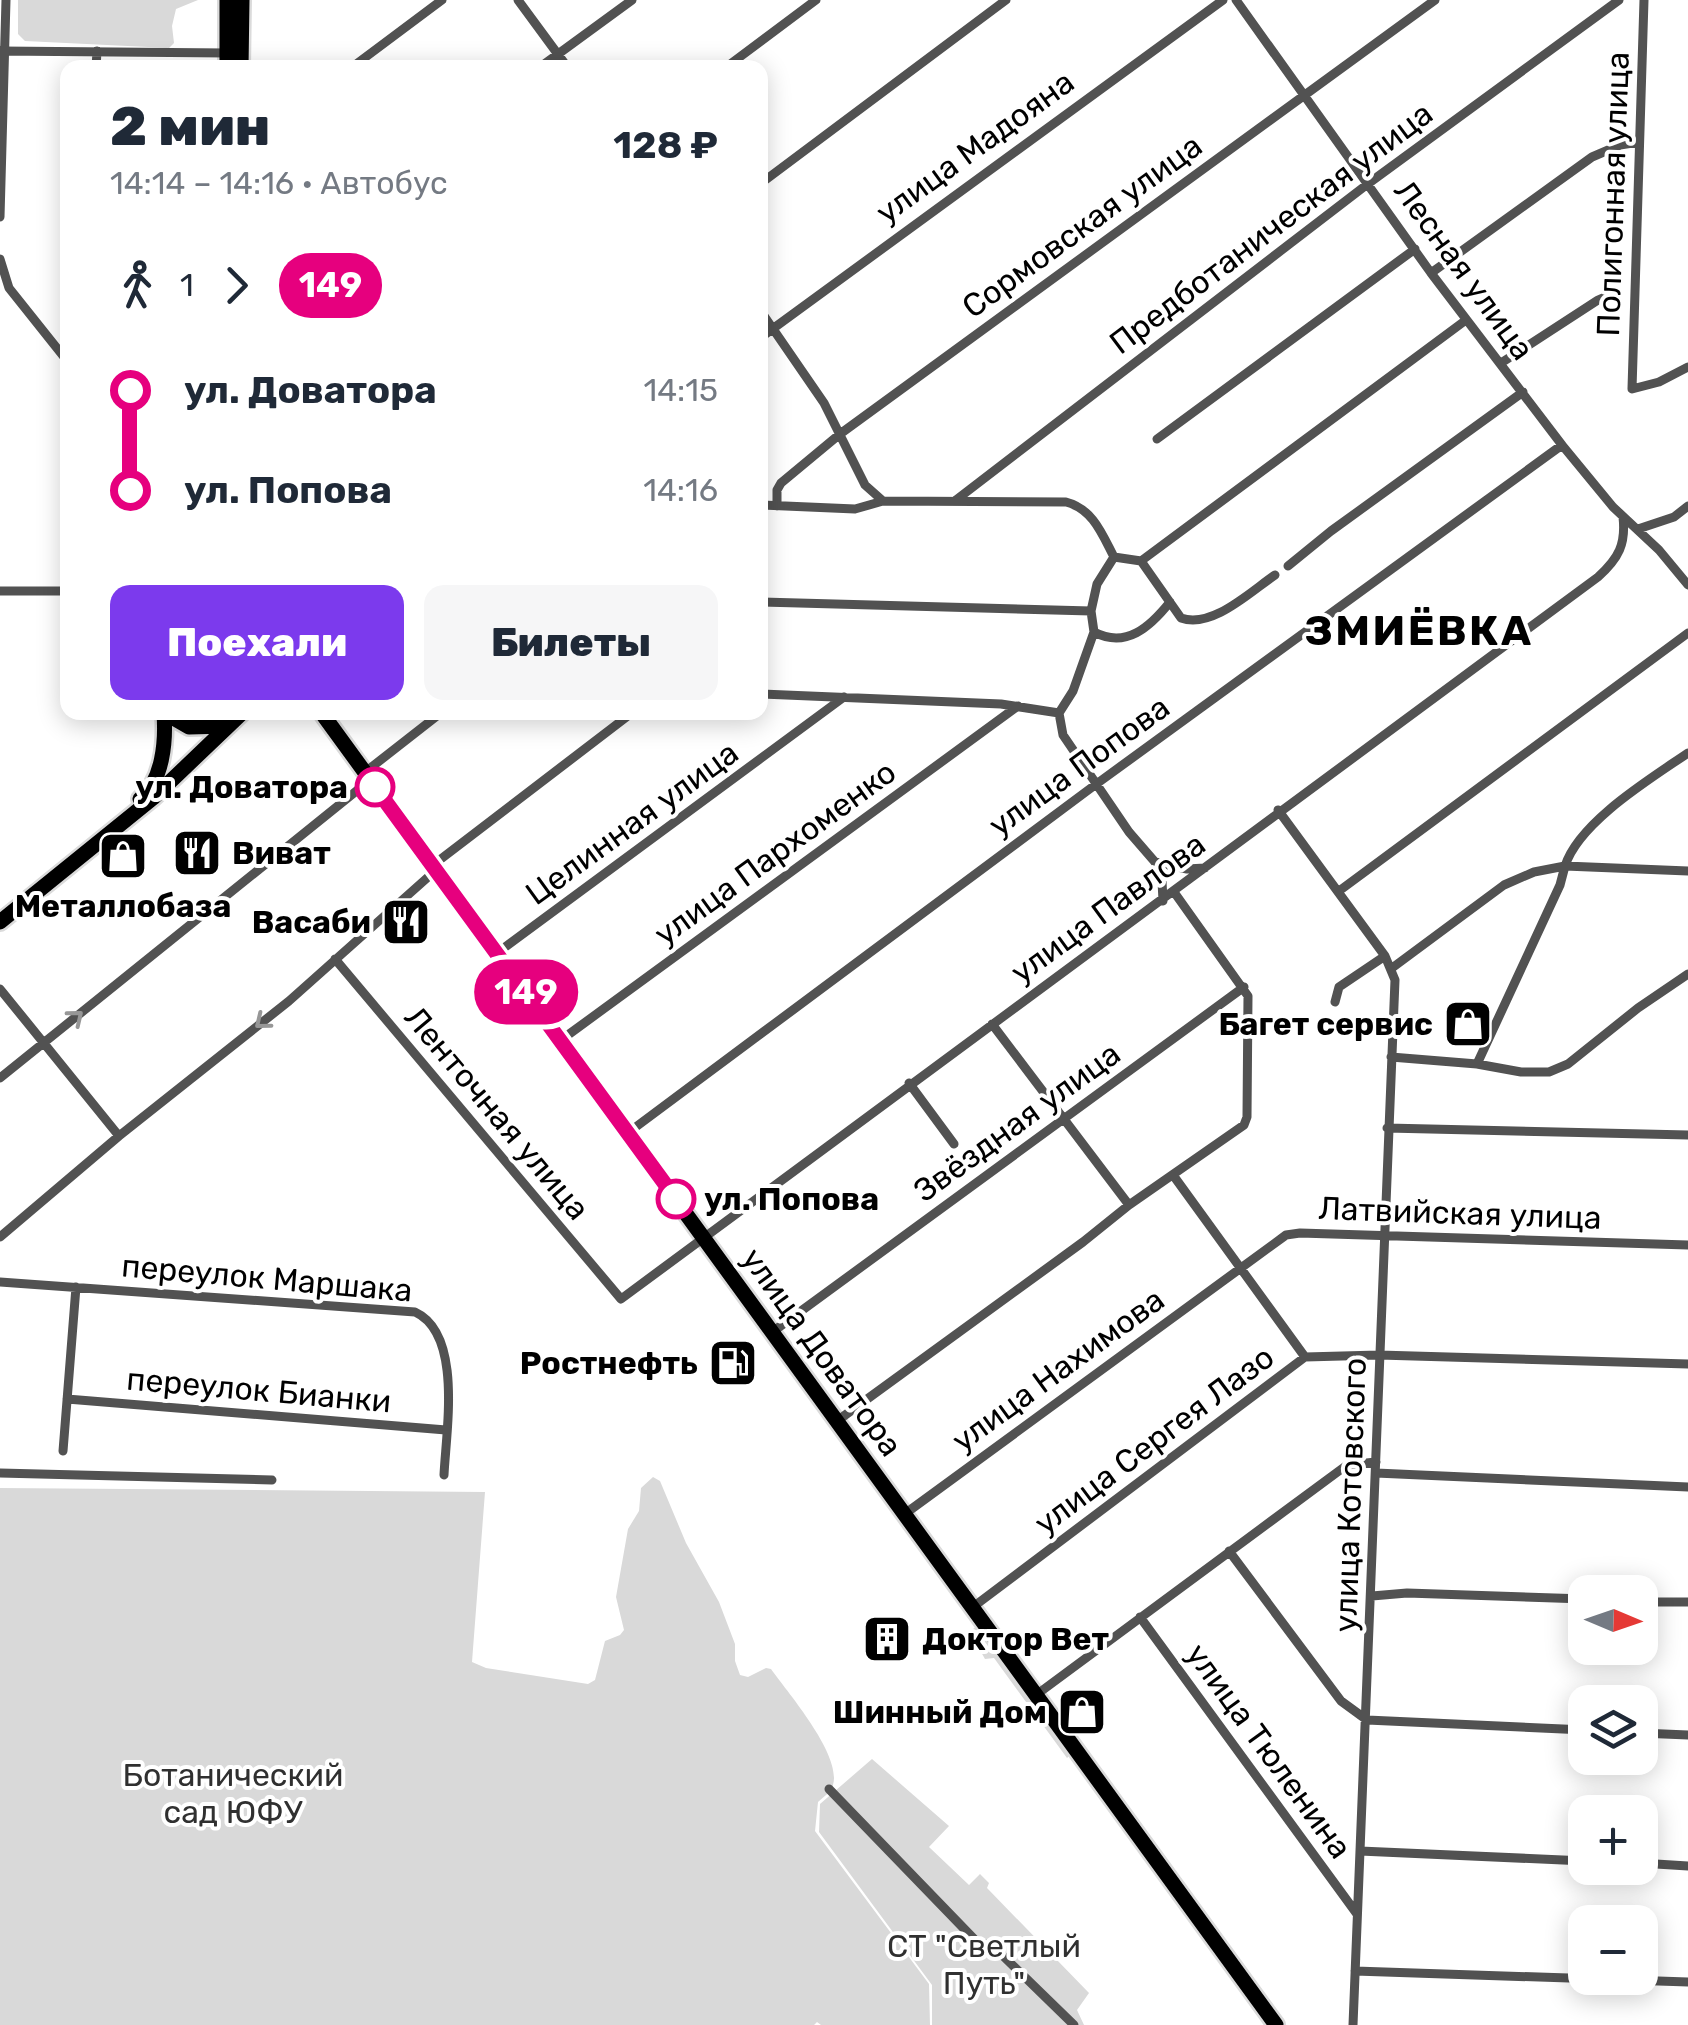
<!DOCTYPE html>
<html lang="ru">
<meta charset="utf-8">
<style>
body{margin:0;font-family:Rubik,sans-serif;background:#f6f6f7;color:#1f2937;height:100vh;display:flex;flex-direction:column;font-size:38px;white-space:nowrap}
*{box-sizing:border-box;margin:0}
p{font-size:32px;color:#747a83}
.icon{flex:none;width:55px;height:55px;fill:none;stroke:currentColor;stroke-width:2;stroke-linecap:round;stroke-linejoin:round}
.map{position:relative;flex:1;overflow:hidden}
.side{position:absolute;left:60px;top:60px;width:708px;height:660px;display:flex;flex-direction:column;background:#fff;border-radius:20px;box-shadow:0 5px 25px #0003}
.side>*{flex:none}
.badge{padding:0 20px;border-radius:32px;font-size:35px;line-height:65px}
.needle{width:65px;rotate:92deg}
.tools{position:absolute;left:1568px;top:1575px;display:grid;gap:20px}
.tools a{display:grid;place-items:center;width:90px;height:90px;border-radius:20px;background:#fff;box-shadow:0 5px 25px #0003;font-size:50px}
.map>.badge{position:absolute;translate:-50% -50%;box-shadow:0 0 0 5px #fff}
.legs{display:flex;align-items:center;gap:15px;height:110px;padding:0 50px;font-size:32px}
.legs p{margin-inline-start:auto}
.summary{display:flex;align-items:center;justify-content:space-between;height:170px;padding:0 50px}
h1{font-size:55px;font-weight:800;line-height:75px}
.primary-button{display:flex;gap:20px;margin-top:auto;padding:20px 50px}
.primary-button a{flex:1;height:115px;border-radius:20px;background:#7c3aed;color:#fff;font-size:40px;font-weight:800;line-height:115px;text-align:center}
.primary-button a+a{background:#f6f6f7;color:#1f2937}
ul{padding:0 50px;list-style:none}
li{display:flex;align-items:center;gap:35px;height:100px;font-size:38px}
li i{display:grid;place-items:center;width:15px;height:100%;margin:0 12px;background:currentColor}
li i::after{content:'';width:25px;height:25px;margin:-12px;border:8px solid;border-radius:50%;background:#fff}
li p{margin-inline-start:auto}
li:first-child i{background:linear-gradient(#0000 50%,currentColor 0)}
li:last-child i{background:linear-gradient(currentColor 50%,#0000 0)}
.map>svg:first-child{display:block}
.green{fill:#d9d9d9}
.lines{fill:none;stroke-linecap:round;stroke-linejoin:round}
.primary-casing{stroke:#dbdbdb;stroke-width:20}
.street{stroke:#525252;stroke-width:9}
.primary{stroke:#000;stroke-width:15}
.oneway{stroke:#979797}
.line-1-casing{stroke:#fff;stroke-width:22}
.line-1{stroke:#e6007e;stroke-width:15}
.stop-1-dot{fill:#fff;stroke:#e6007e;stroke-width:5}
.labels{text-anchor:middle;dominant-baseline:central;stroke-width:8;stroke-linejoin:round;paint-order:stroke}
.street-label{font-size:32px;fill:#000;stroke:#fff}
.stop-label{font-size:32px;font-weight:bold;fill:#000;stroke:#fff;text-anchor:end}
.poi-label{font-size:32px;font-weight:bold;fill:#000;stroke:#fff;text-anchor:end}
.park-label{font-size:32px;fill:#303030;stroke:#fff}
.district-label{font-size:42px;font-weight:bold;letter-spacing:2.5px;fill:#000;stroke:#fff}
</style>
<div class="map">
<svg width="1688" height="2025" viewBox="0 0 1688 2025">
<rect width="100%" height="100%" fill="#fff"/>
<!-- green -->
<path class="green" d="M 18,0 L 198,0 L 176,9 L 172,26 L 174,43 L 169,48 L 25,41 L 18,34 Z
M 653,1477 L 660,1481 L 686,1543 L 719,1602 L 735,1644 L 735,1661 L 740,1675 L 748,1677 L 766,1668 L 771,1669 C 788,1693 842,1755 833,1785 C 831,1793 824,1796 818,1802 L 815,1831 L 929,1984 L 930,2025 L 821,2025 L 817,2022 L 814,2025 L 0,2025 L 0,1488 L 485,1492 L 472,1662 L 486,1668 L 588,1684 L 595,1680 L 605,1641 L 620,1635 L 624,1630 L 616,1597 L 628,1529 L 639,1511 L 641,1488 Z
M 976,1627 L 1070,1755 L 1067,1758 L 994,1658 L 985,1659 L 981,1652 L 986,1647 L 973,1629 Z
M 872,1759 L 949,1826 L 929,1847 L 969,1885 L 980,1874 L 989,1883 L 987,1888 L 1089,1993 L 1077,2010 L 1084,2025 L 932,2025 L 932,1985 L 819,1832 L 820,1804 Z"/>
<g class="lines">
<!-- primary casing -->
<g class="primary-casing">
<path id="primary" d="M 227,68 L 227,0
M 241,68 L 242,0
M 163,712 L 189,727 L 227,726
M 321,712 L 1276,2025
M 140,799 C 163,781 166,741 164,714
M 0,922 L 153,798 L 243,712"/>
</g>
<!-- street -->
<path class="street" d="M 518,0 L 568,68
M 1236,0 L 1431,273 L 1562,445 L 1613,507 L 1659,550 L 1688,585
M 1644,0 L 1632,389 L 1659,382 L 1688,367
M 0,51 L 227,53
M 96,68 L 97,51
M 351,68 L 442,0
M 539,68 L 632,0
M 725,68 L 816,0
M 760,184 L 1006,0
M 0,217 L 6,0
M 0,259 L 9,288 L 68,362
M 1431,273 L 1592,157 L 1620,145 L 1639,142
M 760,310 L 824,403 L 865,485 L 883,501
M 760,338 L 1223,0
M 1501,363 L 1598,300 L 1614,293
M 1157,439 L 1415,249
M 956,500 L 1369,183 L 1619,0
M 760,505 L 855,509 L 883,501 L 1066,502 C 1093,509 1102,534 1114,557 L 1097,584 L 1091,611 L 1094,632 L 1073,691 L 1059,713
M 777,506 L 777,490 L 781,483 L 840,434 L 1435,0
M 1638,529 L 1674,517 L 1688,506
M 1114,557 L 1141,561 L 1181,618 C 1212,629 1250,592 1275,575
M 1141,561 L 1466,320
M 1288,566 L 1331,531 L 1523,392
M 0,591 L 68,591
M 760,602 L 1091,611
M 1094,632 C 1126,649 1150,627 1170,602
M 760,694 L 1001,704 L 1059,713
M 1059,713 L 1063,735 L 1129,832 L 1155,862 L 1187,869 L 1205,868
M 364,773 L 442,712
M 1278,810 L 1385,956 L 1395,980 L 1353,2025
M 1155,862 L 1162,881 L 1163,901
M 433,865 L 633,712
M 1339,891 L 1688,633
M 497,953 L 844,697
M 335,959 L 621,1299 L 1598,577 C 1619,558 1626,544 1623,517
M 1392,968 L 1504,885 L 1534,872 L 1565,866 C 1579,822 1650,779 1688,753
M 0,989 L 119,1136
M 1335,1002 L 1339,987 L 1385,956
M 992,1024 L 1129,1205
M 561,1040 L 1018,706
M 1391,1057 L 1477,1064 L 1521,1072 L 1549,1072 L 1568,1064 L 1638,1008 L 1688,974
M 1477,1064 L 1560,885 L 1565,866 L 1688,871
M 0,1078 L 370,780
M 909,1083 L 954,1144
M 1387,1128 L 1688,1135
M 629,1132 L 1095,785 L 1562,445
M 1173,1175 L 1305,1357
M 0,1237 L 119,1136 L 289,1001 L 436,870
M 0,1282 L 415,1312 C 463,1334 446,1431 444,1475
M 771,1333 L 1244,987
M 67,1399 L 446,1430
M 837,1421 L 1083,1242 L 1129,1205 L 1244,1125 L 1247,1117 L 1248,996 L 1174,892
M 63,1451 L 76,1287
M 0,1473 L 272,1480
M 1376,1473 L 1688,1487
M 906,1513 L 1286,1235 L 1300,1233 L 1688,1245
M 1229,1551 L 1341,1701 L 1367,1720 L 1585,1730
M 1372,1596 L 1407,1593 L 1585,1599
M 1640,1602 L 1688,1602
M 973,1607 L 1305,1357 L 1379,1355 L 1688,1364
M 1140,1617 L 1357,1914
M 1036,1695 L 1347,1465 L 1376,1462
M 1640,1733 L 1688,1735
M 829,1789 L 975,1940 L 995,1948 L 1074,2025
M 1360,1851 L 1585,1861
M 1640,1863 L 1688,1866
M 1355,1971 L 1688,1982"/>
<!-- primary -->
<use href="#primary" class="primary"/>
</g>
<!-- one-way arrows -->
<defs><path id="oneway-chevron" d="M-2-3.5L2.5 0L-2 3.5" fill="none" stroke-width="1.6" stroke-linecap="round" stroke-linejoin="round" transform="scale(2.5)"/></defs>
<g class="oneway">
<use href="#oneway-chevron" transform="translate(76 1017) rotate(-39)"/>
<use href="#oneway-chevron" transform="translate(262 1022) rotate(141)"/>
</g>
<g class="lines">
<!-- line-1 casing -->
<g class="line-1-casing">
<path id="line-1" d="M 375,787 L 676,1199"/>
</g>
<!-- line-1 -->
<use href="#line-1" class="line-1"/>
</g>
<!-- icons -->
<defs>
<g id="restaurant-square" transform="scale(2.5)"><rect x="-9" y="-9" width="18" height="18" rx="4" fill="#000" stroke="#fff"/><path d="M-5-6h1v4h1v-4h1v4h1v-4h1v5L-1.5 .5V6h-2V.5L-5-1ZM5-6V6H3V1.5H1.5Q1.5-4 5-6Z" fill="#fff"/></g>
<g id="shop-square" transform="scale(2.5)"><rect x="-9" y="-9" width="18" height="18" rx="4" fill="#000" stroke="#fff"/><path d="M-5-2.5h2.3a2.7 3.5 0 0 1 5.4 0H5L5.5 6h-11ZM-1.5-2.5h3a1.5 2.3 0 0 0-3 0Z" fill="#fff"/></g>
<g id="fuel-square" transform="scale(2.5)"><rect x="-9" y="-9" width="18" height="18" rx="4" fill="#000" stroke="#fff"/><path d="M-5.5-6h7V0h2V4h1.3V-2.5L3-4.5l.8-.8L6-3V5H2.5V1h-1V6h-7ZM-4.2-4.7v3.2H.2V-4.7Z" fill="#fff"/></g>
<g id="building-square" transform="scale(2.5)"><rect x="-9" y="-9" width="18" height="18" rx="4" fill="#000" stroke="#fff"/><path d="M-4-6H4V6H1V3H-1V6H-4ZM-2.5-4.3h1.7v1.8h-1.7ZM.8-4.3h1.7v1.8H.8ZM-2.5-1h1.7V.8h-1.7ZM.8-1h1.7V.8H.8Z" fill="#fff"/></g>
</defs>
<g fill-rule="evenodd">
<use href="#restaurant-square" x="197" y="853"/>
<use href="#shop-square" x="123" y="856"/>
<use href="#restaurant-square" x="406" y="922"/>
<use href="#shop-square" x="1468" y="1024"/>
<use href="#fuel-square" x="733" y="1363"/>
<use href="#building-square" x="887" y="1639"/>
<use href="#shop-square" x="1082" y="1712"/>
</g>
<!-- markers -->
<g class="stop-1-dot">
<circle cx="375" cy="787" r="18"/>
<circle cx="676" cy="1199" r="18"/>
</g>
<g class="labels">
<!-- street labels -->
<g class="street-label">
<text transform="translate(975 147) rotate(-36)">улица Мадояна</text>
<text transform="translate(1613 194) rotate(-88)">Полигонная улица</text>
<text transform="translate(1082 226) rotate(-36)">Сормовская улица</text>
<text transform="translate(1271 228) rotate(-37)">Предботаническая улица</text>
<text transform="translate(1464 270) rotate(54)">Лесная улица</text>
<text transform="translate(1079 766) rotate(-36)">улица Попова</text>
<text transform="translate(632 823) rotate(-36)">Целинная улица</text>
<text transform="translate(775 853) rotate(-36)">улица Пархоменко</text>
<text transform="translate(1108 908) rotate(-36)">улица Павлова</text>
<text transform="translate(497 1113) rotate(50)">Ленточная улица</text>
<text transform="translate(1017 1122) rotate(-36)">Звёздная улица</text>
<text transform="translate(1460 1213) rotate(2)">Латвийская улица</text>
<text transform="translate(267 1278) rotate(5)">переулок Маршака</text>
<text transform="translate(822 1352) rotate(54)">улица Доватора</text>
<text transform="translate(1058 1370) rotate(-36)">улица Нахимова</text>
<text transform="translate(259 1390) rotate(5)">переулок Бианки</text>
<text transform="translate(1154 1440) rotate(-37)">улица Сергея Лазо</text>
<text transform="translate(1350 1495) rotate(-88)">улица Котовского</text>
<text transform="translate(1269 1751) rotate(54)">улица Тюленина</text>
</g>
<!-- stop labels -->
<g class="stop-label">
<text x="348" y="787">ул. Доватора</text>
<text x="704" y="1199" text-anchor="start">ул. Попова</text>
</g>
<!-- poi labels -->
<g class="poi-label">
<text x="232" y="853" text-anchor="start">Виват</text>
<text x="123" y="906" text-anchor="middle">Металлобаза</text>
<text x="371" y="922">Васаби</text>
<text x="1433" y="1024">Багет сервис</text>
<text x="698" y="1363">Ростнефть</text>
<text x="922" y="1639" text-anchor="start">Доктор Вет</text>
<text x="1047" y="1712">Шинный Дом</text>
</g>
<!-- park labels -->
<g class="park-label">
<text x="233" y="1775">Ботанический<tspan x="233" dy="37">сад ЮФУ</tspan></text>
<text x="984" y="1946">СТ "Светлый<tspan x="984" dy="37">Путь"</tspan></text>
</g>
<!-- district labels -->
<g class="district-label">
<text x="1419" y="631">ЗМИЁВКА</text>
</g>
</g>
</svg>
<div class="tools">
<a><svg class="needle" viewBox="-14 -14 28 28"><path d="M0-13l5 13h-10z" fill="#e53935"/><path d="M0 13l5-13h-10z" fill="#747a83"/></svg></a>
<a><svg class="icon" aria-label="layers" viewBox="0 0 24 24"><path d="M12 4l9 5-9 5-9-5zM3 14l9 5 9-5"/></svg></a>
<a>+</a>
<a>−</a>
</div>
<b class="badge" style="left:526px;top:992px;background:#e6007e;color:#fff">149</b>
<section class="side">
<div class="summary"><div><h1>2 мин</h1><p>14:14 – 14:16 · Автобус</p></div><b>128 ₽</b></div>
<div class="legs"><svg class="icon" aria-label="walk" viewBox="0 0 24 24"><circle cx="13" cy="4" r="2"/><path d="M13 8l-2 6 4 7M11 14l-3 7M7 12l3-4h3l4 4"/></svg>1<svg class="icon" aria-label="forward" viewBox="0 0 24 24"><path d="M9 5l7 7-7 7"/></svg><b class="badge" style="background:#e6007e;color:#fff">149</b></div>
<ul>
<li><i style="color:#e6007e"></i><b>ул. Доватора</b><p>14:15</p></li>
<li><i style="color:#e6007e"></i><b>ул. Попова</b><p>14:16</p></li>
</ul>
<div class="primary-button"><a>Поехали</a><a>Билеты</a></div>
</section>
</div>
